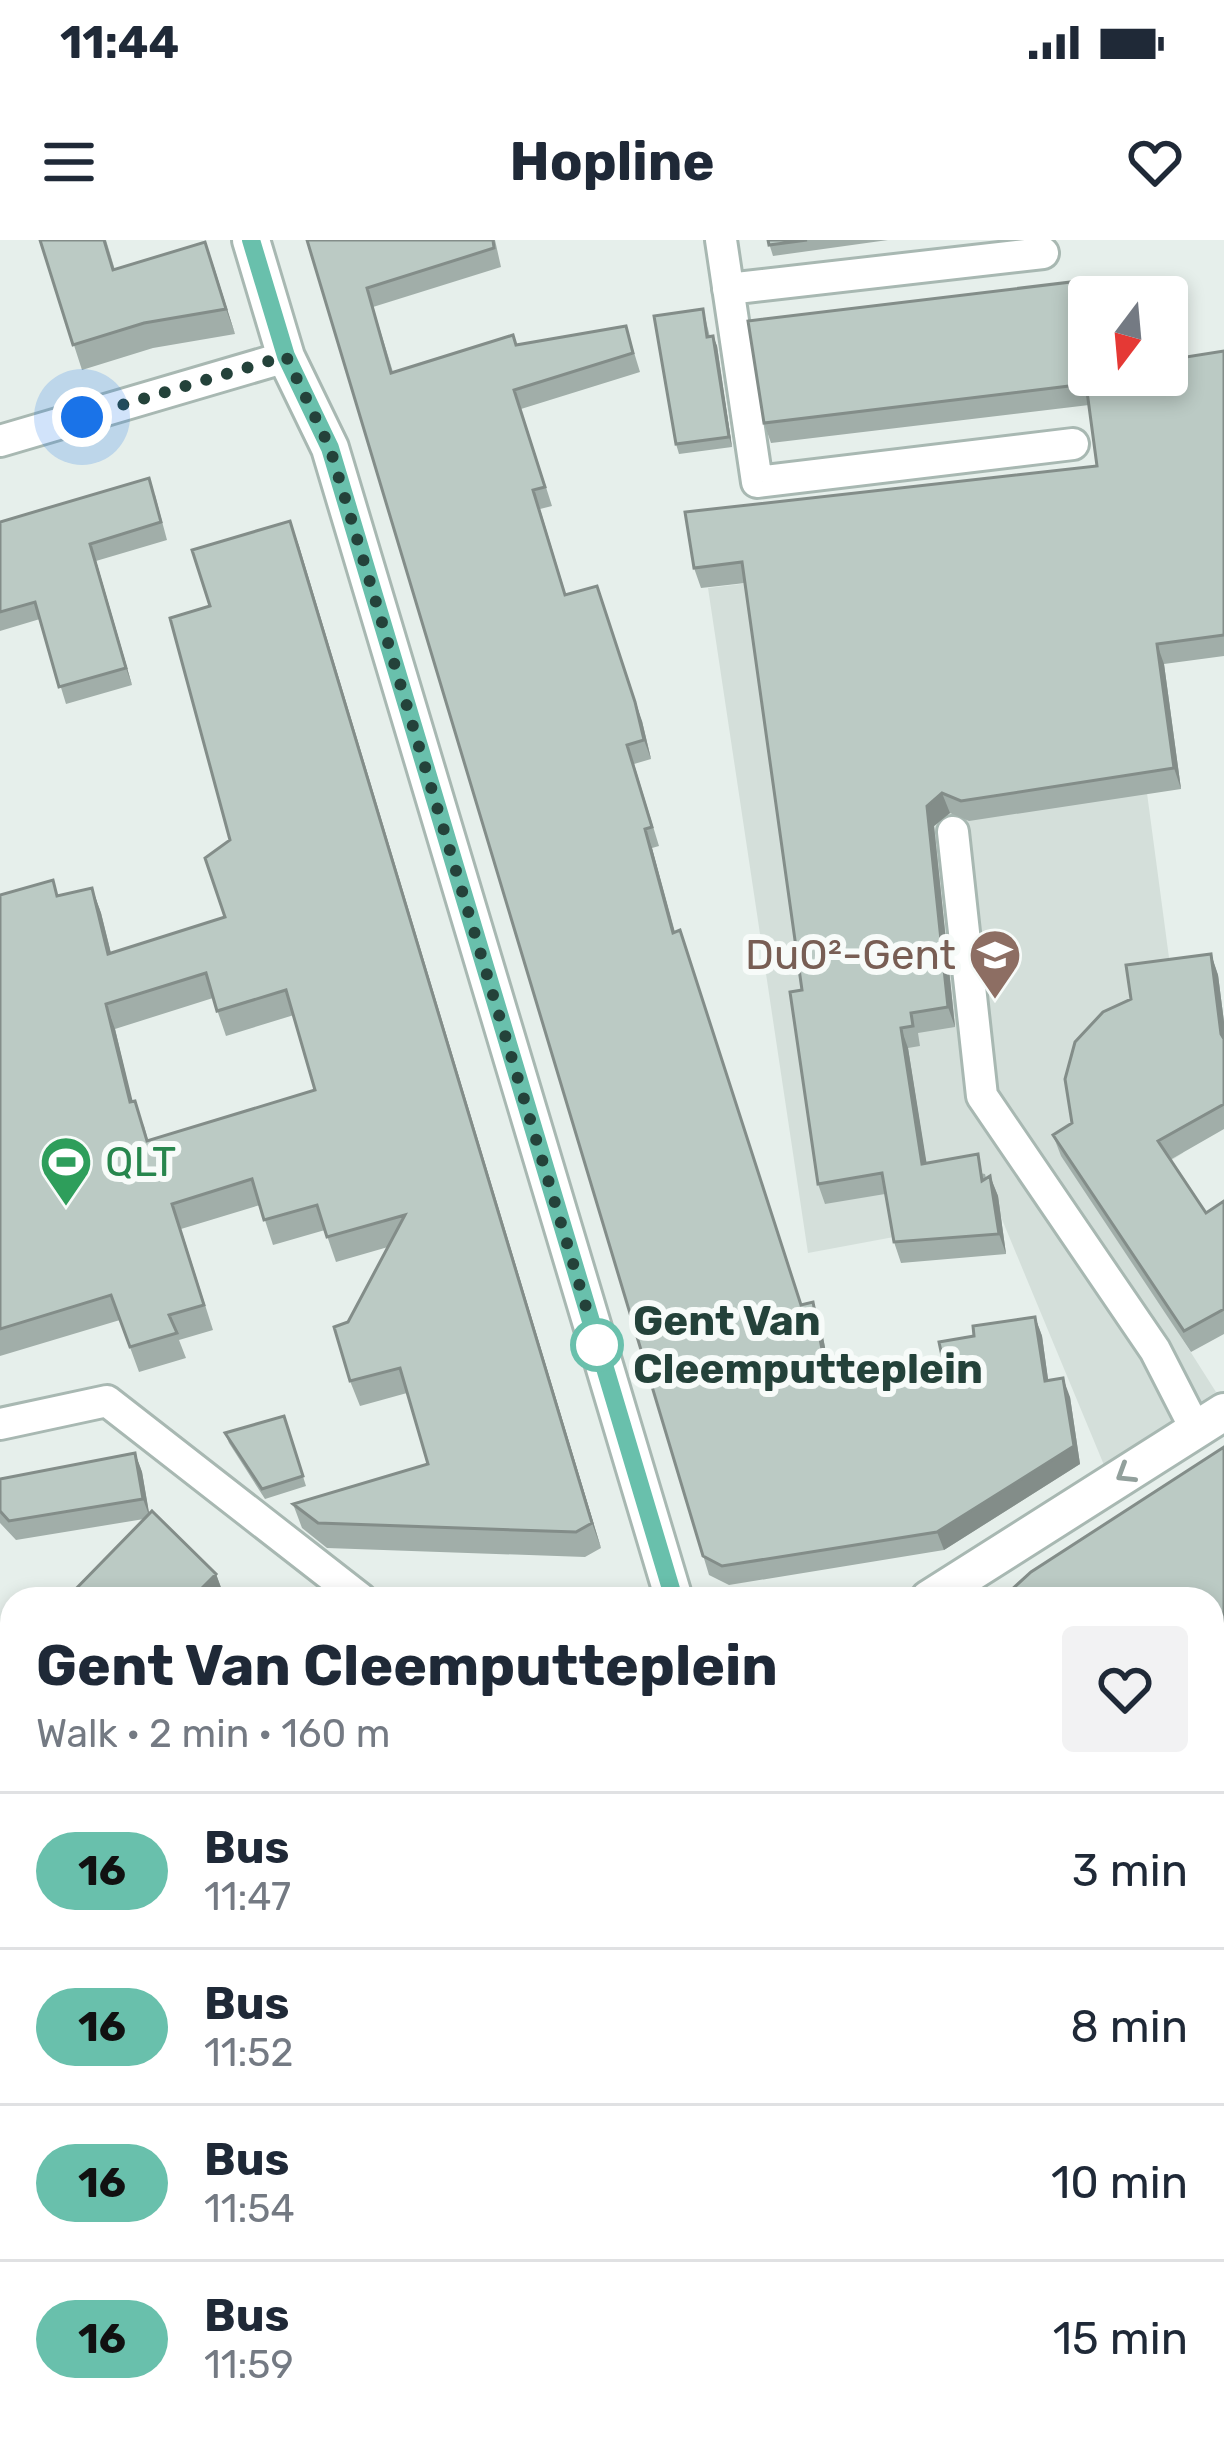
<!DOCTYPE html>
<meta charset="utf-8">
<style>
body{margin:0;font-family:Rubik,sans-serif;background:#f2f2f3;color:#1f2937;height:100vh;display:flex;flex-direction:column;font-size:45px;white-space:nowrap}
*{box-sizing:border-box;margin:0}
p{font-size:39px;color:#747a83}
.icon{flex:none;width:66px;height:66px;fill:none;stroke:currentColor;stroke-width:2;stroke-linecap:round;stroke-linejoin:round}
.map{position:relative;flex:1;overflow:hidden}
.drawer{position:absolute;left:0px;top:1347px;width:1224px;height:855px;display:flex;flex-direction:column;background:#fff;border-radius:36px 36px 0 0;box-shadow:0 6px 18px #0003}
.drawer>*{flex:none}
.badge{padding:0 24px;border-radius:39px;font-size:42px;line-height:78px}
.needle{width:78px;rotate:196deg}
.tools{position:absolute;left:1068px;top:36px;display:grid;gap:24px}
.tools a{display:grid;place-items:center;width:120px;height:120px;border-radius:12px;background:#fff;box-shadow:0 6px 18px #0003;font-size:60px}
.you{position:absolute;width:60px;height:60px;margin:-30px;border:9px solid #fff;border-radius:50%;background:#1a73e8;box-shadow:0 0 0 18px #1a73e833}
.map>.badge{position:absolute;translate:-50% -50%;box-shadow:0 0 0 6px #fff}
.round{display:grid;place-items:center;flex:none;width:126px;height:126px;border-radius:12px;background:#f2f2f3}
.overview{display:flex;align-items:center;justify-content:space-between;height:204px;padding:0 36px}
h1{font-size:57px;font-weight:700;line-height:90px}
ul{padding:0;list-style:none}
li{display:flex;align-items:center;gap:36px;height:156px;padding:0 36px;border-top:3px solid #e0e1e3}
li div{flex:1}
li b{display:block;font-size:45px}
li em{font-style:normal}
li .badge{min-width:132px;font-weight:700;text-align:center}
.status{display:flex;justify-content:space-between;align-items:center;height:84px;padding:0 60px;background:#fff;direction:ltr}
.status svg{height:33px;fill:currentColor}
header{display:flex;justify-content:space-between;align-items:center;height:156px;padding:0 36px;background:#fff;font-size:54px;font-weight:700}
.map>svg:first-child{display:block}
.built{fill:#d4dfda}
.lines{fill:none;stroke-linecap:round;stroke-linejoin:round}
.lane-casing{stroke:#a8b8b2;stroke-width:36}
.street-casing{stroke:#a8b8b2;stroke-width:42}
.lane{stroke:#fff;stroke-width:30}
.street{stroke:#fff;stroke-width:36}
.wall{fill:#a1aea9;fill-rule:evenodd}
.shaded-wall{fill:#838d89}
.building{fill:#bbcac4;stroke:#838d89;stroke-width:3;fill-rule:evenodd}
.oneway{stroke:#92a09c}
.line-casing{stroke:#fff;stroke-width:27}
.line{stroke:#69c0ac;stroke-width:18}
.walk{stroke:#24423a;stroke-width:12;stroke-dasharray:0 21.6}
.stop-dot{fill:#fff;stroke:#69c0ac;stroke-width:6}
.labels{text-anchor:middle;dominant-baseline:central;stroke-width:12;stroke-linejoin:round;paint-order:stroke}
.education-label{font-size:42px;fill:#785e54;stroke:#f7fbf9;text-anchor:end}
.leisure-label{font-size:42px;fill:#27864d;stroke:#f7fbf9;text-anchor:start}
.stop-label{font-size:42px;font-weight:bold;fill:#24423a;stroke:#f7fbf9;text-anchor:start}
</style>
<div class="status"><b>11:44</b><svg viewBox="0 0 49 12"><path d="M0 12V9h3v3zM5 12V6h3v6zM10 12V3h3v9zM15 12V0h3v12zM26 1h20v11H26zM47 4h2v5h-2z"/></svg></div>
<header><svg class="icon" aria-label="menu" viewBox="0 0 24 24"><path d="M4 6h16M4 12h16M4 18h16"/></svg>Hopline<svg class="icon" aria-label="heart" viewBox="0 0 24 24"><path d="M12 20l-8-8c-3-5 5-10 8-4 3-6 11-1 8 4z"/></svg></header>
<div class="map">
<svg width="1224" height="2200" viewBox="0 0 1224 2200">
<rect width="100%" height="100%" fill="#e6efeb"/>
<!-- built -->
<path class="built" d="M 1113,299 L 1172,740 L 1218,735 L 1224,782 L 1183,913 L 1136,943 L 1148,1045 L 1216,1152 L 1104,1225 L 1001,977 L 808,1013 L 708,348 Z"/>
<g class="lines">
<!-- lane casing -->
<g class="lane-casing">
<path id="lane" d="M 721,0 L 757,242 L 1073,204
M 728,49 L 1043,13
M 0,201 L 286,117
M 953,592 L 982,856 L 1155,1110 L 1196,1190
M 0,1184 L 107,1161 L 361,1359"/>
</g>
<!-- street casing -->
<g class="street-casing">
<path id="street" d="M 251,0 L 286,117 L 330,208 L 674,1359
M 929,1359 L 1224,1172
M 0,1744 L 12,1733
M 874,2190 L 876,2200
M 522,2200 L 527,2190"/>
</g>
<!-- lane -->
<use href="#lane" class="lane"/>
<!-- street -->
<use href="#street" class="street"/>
</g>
<!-- wall -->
<path class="wall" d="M 40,0 L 106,0 L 115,30 L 205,2 L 235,94 L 153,108 L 82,130 Z
M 307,0 L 495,0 L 501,27 L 373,67 L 393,132 L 516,105 L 626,86 L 640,132 L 521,169 L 552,266 L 540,269 L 566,355 L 642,481 L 651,519 L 634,524 L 659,606 L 652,608 L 675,692 L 802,1065 L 820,1081 L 828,1124 L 859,1132 L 943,1121 L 974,1096 L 1035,1077 L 1042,1096 L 1048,1140 L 1070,1157 L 1080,1224 L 944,1310 L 729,1345 L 709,1335 Z
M 768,0 L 888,0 L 773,16 Z
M 703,69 L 710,97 L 713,96 L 717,106 L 732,207 L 679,214 L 676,204 Z
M 1224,111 L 1224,416 L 1164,424 L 1181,549 L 969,581 L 950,573 L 934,586 L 955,787 L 918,793 L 920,806 L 908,808 L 926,923 L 985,934 L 986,938 L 990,936 L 998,956 L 1006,1014 L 901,1023 L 894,1002 L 885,954 L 825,964 L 818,944 L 802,750 L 745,343 L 701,348 L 694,328 L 1097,226 L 1089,165 L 771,203 L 764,183 L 1089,135 Z
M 155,255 L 167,300 L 96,321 L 132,445 L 66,464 L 40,379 L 0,391 L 0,282 Z
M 290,281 L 601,1308 L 585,1317 L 327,1308 L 302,1288 L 293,1264 L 428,1224 L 407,1153 L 360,1166 L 350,1141 L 348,1082 L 388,1007 L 336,1022 L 325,990 L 273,1005 L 260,965 L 181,989 L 213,1090 L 179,1100 L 186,1118 L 139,1132 L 120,1080 L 0,1116 L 0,655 L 59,655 L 92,648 L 101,673 L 111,713 L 225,677 L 230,600 L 210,366 ZM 213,758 L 226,796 L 294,775 L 315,850 L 148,900 L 144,886 L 132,862 L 115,789 Z
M 1211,714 L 1218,735 L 1224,782 L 1224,889 L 1170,920 L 1206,973 L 1224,961 L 1224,1094 L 1191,1112 L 1061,916 L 1053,895 L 1072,883 L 1131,759 Z
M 284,1176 L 306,1246 L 265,1259 L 229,1203 L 225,1193 Z
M 135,1213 L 142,1232 L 149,1274 L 216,1334 L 223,1353 L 144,1279 L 16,1300 L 0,1283 L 0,1239 Z
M 12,1378 L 12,1460 L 0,1447 L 0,1390 Z
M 1212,1471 L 1224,1500 L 1224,1589 L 1212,1585 Z
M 1224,1597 L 1224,1686 L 1215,1690 L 1224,1710 L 1224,2200 L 1212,2173 L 1212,2077 L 1223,2072 L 1212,2045 L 1212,1602 Z"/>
<!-- shaded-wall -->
<path class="shaded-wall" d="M 205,2 L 214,27 L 235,94 L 226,69 Z
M 713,96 L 717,106 L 732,207 L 729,197 Z
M 290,281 L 299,306 L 601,1308 L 592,1283 Z
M 90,304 L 96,321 L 132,445 L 126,428 Z
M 597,346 L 642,481 L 651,519 L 644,500 Z
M 1157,404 L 1164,424 L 1181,549 L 1174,528 Z
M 942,553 L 950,573 L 934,586 L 955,787 L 948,767 L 927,566 Z
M 645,589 L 652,608 L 680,712 L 673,693 Z
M 92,648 L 101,673 L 117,738 L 108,714 Z
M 1211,714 L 1218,735 L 1224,782 L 1224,803 L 1221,794 Z
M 106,764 L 115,789 L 139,887 L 130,862 Z
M 901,788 L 908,808 L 930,944 L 922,924 Z
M 990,936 L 998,956 L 1006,1014 L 999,994 Z
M 813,1062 L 820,1081 L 832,1144 L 825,1125 Z
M 1035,1077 L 1042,1096 L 1051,1160 L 1045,1141 Z
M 1063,1138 L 1070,1157 L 1080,1224 L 944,1310 L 937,1292 Z
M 135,1213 L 142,1232 L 150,1278 L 143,1259 Z
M 216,1334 L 223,1353 L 217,1359 L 191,1359 Z
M 1224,1379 L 1224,1404 L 1212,1412 L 1212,1388 Z
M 12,1574 L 12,1600 L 0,1612 L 0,1586 Z"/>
<!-- building -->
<path class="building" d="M 40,0 L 104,0 L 113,30 L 205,2 L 226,69 L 144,83 L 73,105 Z
M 307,0 L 493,0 L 494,8 L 367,48 L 391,133 L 513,95 L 516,105 L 626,86 L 633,113 L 514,150 L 545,247 L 533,250 L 565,355 L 597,346 L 635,462 L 644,500 L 627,505 L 652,587 L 645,589 L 673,693 L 680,690 L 801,1065 L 813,1062 L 825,1125 L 855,1119 L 857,1132 L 943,1121 L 939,1102 L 974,1096 L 973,1086 L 1035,1077 L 1045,1141 L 1063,1138 L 1074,1206 L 937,1292 L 722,1326 L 703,1316 Z
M 768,0 L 807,0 L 769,5 Z
M 1104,38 L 1105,57 L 1089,57 L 1089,135 L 1167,135 L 1167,120 L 1224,111 L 1224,395 L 1157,404 L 1174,528 L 961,561 L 942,553 L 927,566 L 948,767 L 911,773 L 913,786 L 901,788 L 922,924 L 978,914 L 982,941 L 990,936 L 999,994 L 894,1002 L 882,933 L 818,944 L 790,752 L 802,750 L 742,322 L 694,328 L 685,272 L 1097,226 L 1086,144 L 764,183 L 748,81 Z
M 703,69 L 707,97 L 713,96 L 729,197 L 676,204 L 654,76 Z
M 149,238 L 161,282 L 90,304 L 126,428 L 59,447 L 35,362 L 0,372 L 0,282 Z
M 290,281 L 592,1283 L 576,1292 L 318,1283 L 293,1264 L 428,1224 L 400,1128 L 350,1141 L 334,1087 L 348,1082 L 405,975 L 327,997 L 317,965 L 264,980 L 252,939 L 172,964 L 204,1065 L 169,1075 L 177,1093 L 130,1107 L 111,1055 L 0,1089 L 0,655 L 53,640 L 57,656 L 92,648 L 108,714 L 225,677 L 205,618 L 230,600 L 170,378 L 210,366 L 192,310 ZM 206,733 L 217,771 L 286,750 L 315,850 L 147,901 L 135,861 L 130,862 L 106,764 Z
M 1211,714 L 1221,794 L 1224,799 L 1224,864 L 1158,901 L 1206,973 L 1224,961 L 1224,1069 L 1184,1091 L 1053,895 L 1072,883 L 1065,839 L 1075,802 L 1103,772 L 1131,759 L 1126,725 Z
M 284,1176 L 303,1236 L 262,1249 L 225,1193 Z
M 1224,1207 L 1224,1379 L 1212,1388 L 1212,1359 L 1005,1359 L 1009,1352 L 1031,1332 Z
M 135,1213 L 143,1259 L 9,1281 L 0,1271 L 0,1239 Z
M 152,1271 L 216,1334 L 191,1359 L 66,1359 Z
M 12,1378 L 12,1448 L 0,1436 L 0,1390 Z
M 1212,1471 L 1224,1500 L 1224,1571 L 1212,1568 Z
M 0,1550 L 12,1561 L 12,1574 L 0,1586 Z
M 1224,1597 L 1224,1664 L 1212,1669 L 1212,1602 Z
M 1212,1682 L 1224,1710 L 1224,2200 L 1216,2200 L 1224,2197 L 1212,2170 L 1212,2077 L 1224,2072 L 1212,2043 Z
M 346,2190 L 496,2190 L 505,2200 L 342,2200 Z
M 534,2190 L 832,2190 L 834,2200 L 516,2200 L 528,2199 Z
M 913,2190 L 1124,2190 L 1128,2200 L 915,2200 Z"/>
<!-- one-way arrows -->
<defs><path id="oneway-chevron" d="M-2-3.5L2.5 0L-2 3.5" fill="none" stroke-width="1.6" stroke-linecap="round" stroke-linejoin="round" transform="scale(3)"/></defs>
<use class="oneway" href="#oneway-chevron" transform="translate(1125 1234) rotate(148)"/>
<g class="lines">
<!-- line casing -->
<g class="line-casing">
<path id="line" d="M 251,0 L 286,116 L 330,208 L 674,1359"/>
</g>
<!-- line -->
<use href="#line" class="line"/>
<!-- walk -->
<path class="walk" d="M 82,177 L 286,116 L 330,208 L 603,1124 L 597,1105"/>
</g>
<!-- icons -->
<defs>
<g id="school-pin" transform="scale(2.7)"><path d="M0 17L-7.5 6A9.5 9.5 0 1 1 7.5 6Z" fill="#8d6e63" stroke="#f7fbf9"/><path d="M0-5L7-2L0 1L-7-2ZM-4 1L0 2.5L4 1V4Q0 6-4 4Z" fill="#fff"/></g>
<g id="stadium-pin" transform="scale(2.7)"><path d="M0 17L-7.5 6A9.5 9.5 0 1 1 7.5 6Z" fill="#2e9e5b" stroke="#f7fbf9"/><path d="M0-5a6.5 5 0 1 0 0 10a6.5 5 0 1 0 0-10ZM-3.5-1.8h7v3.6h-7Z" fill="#fff"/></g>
</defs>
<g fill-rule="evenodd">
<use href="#school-pin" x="995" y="715"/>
<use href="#stadium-pin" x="66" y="922"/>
</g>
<!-- markers -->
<circle class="stop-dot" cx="597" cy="1105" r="24"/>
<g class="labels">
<!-- education labels -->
<g class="education-label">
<text x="956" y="715">DuO²-Gent</text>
</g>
<!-- leisure labels -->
<g class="leisure-label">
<text x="105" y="922">QLT</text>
</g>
<!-- stop labels -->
<g class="stop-label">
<text x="633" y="1081">Gent Van<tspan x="633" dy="48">Cleemputteplein</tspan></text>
</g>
</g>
</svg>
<div class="tools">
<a><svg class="needle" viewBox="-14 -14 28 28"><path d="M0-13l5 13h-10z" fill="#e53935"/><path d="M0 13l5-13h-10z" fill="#747a83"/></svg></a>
</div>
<div class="you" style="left:82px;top:177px"></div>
<section class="drawer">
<div class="overview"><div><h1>Gent Van Cleemputteplein</h1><p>Walk · 2 min · 160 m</p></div><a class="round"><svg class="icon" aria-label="heart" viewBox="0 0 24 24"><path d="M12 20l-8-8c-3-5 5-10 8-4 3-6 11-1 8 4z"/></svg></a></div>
<ul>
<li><span class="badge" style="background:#69c0ac;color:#111">16</span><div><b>Bus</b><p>11:47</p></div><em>3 min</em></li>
<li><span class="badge" style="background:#69c0ac;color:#111">16</span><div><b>Bus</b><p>11:52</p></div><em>8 min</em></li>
<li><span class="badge" style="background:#69c0ac;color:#111">16</span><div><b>Bus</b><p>11:54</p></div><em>10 min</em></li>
<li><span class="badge" style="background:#69c0ac;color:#111">16</span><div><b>Bus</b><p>11:59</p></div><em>15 min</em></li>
</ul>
</section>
</div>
